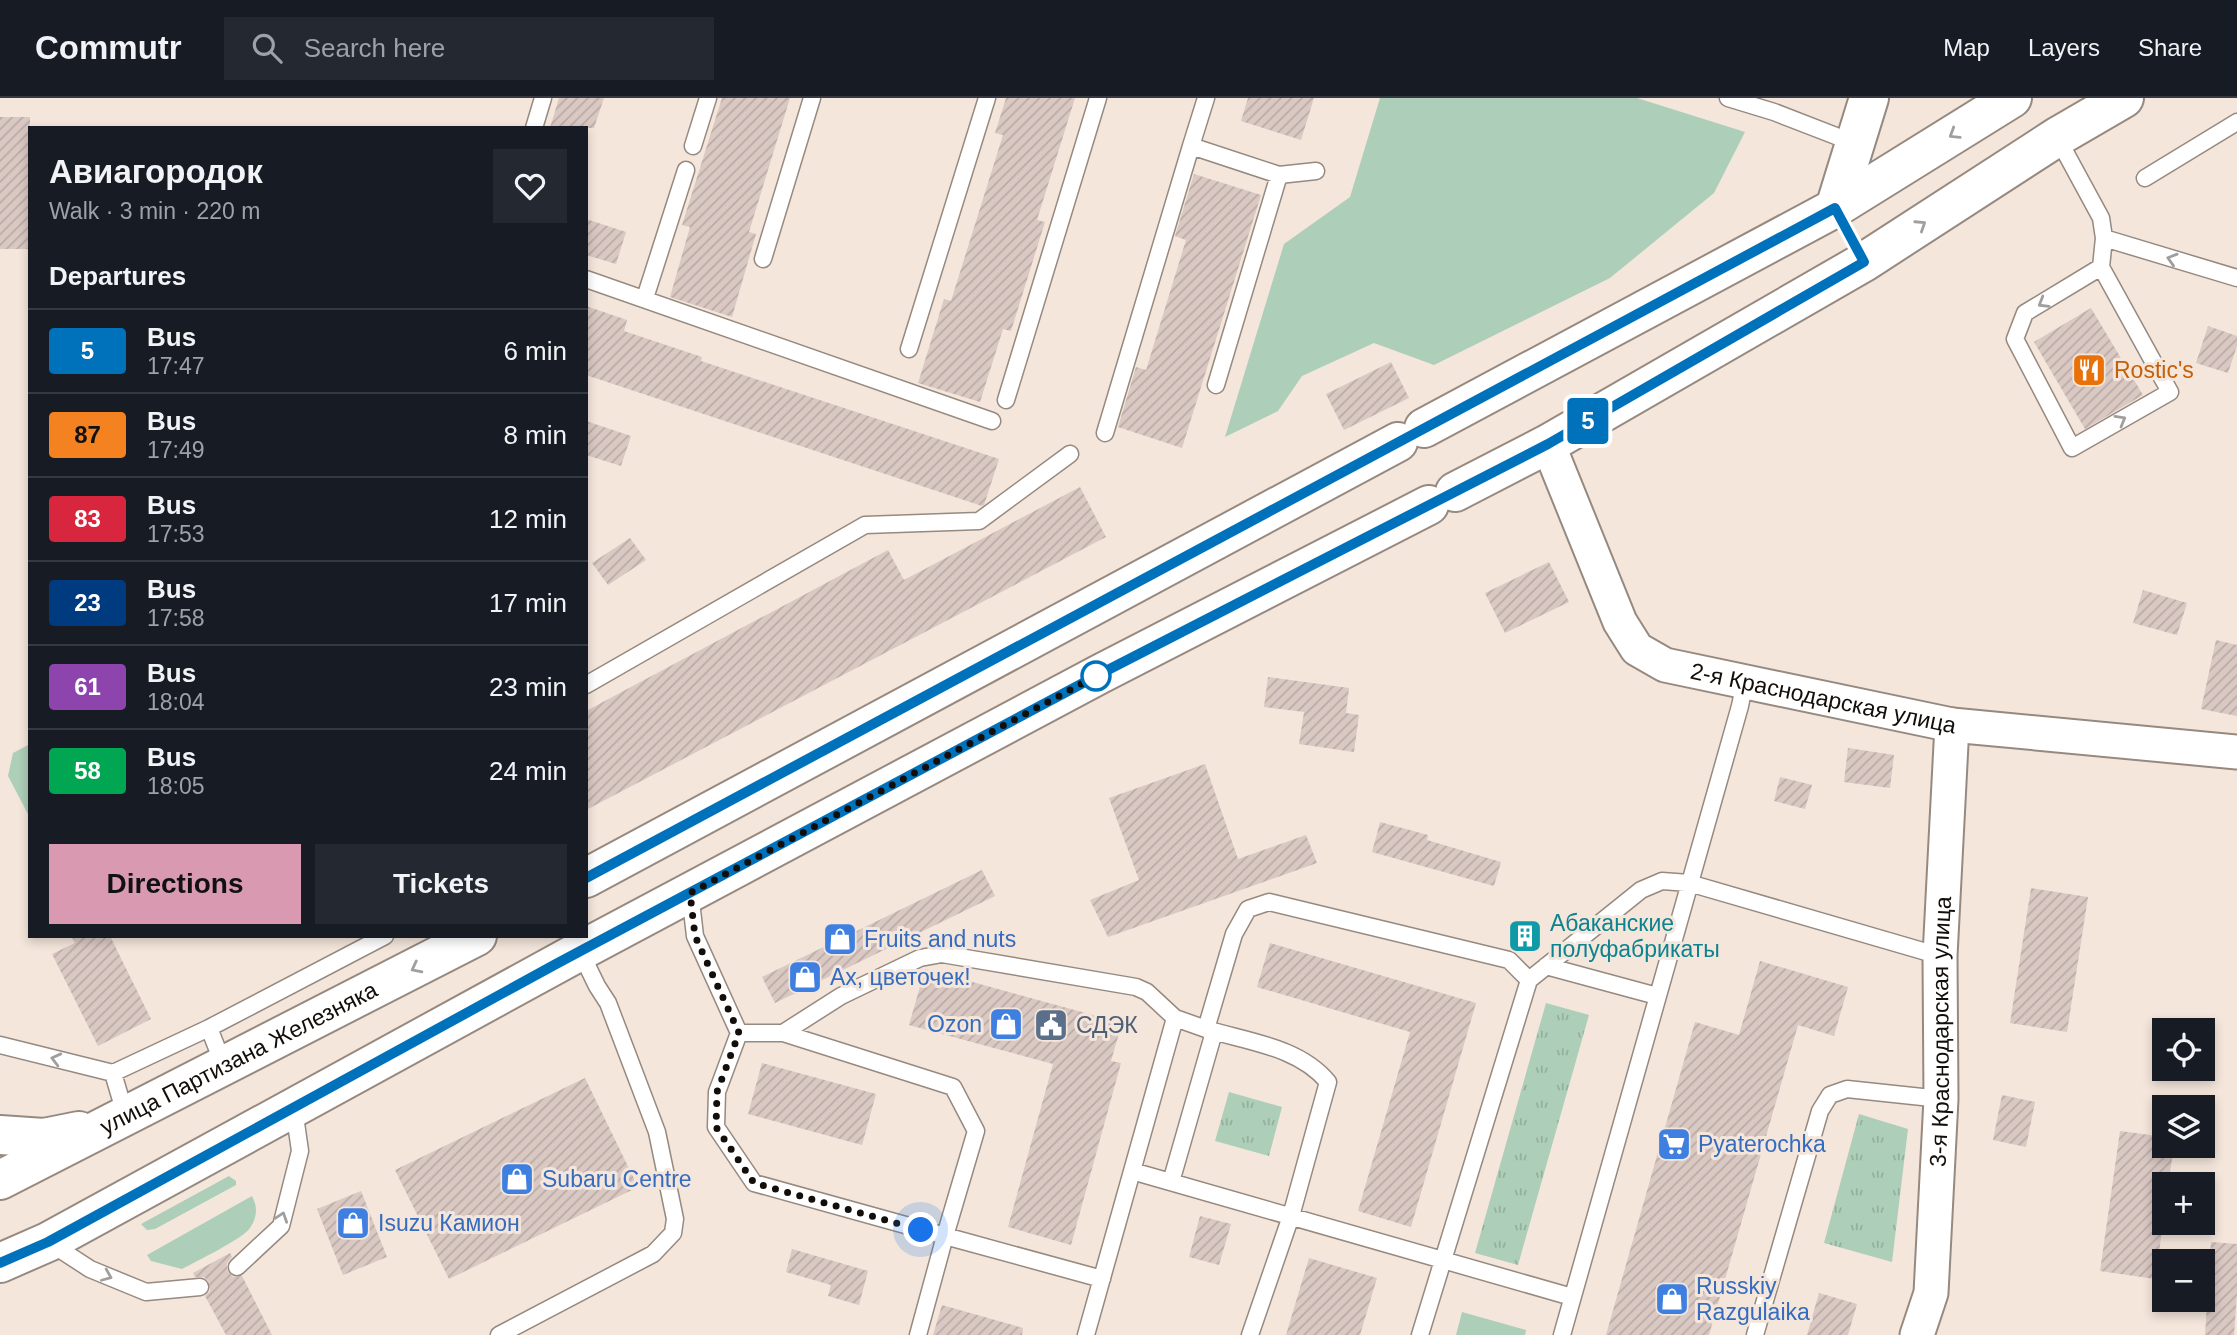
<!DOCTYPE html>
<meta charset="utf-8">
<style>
body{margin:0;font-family:Helvetica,sans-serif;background:#242831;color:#f1f3f6;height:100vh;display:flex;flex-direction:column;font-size:26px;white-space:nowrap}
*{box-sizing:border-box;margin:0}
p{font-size:23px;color:#9ea1a6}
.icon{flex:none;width:38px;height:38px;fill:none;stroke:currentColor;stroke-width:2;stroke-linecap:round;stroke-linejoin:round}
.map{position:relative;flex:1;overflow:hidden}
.side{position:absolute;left:28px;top:28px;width:560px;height:812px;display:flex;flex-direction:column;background:#171b24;border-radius:0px;box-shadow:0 4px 10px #0003}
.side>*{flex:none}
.badge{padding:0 14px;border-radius:5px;font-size:24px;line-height:46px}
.controls{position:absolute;left:2152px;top:920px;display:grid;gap:14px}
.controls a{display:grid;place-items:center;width:63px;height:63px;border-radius:0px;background:#171b24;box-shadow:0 4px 10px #0003;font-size:35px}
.you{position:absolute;width:35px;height:35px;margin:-18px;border:5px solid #fff;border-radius:50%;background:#1a73e8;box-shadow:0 0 0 10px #1a73e833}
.map>.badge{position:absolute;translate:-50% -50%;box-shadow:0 0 0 4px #fff}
h2{padding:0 21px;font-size:26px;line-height:63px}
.round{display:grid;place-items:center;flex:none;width:74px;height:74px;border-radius:0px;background:#242831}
.headline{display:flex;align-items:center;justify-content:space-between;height:119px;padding:0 21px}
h1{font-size:33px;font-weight:800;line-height:52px}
.cta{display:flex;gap:14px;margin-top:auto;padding:14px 21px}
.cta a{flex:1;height:80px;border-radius:0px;background:#d899b1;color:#111;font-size:28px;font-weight:800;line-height:80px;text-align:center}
.cta a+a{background:#242831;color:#f1f3f6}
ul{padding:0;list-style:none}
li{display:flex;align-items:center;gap:21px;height:84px;padding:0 21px;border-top:2px solid #363941}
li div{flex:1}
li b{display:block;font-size:26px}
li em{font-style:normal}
li .badge{min-width:77px;font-weight:700;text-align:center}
header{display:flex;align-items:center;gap:42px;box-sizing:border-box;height:98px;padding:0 35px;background:#171b24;border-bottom:2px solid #363941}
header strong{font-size:33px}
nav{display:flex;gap:38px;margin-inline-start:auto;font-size:24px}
.search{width:490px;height:63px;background:#242831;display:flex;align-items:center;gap:18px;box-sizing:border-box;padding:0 24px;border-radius:0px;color:#9ea1a6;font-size:26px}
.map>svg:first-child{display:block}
.green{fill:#adceb8}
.park{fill:url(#park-tufts)}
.building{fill:url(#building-hatch)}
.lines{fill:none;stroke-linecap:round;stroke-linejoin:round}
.service-casing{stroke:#96897f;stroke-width:19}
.minor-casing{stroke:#96897f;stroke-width:37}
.secondary-casing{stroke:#96897f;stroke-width:42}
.primary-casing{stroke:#96897f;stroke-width:42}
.service{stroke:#fff;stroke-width:16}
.minor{stroke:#fff;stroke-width:33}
.secondary{stroke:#fff;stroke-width:38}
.primary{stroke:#fff;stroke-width:38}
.oneway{stroke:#a19f9d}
.line-casing{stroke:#fff;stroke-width:16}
.line{stroke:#0072bc;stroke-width:10}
.walk{stroke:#130e0a;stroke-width:7;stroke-dasharray:0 12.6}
.stop-dot{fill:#fff;stroke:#0072bc;stroke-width:3.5}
.labels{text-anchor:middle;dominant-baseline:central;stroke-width:6;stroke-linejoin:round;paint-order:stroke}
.food-label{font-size:23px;fill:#c56008;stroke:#f4e6db;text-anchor:start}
.street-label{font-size:23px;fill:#130e0a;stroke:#f4e6db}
.culture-label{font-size:23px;fill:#0d838f;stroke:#f4e6db;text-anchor:start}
.shop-label{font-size:23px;fill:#366cbe;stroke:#f4e6db;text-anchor:start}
.service-label{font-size:23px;fill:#4e5e75;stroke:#f4e6db;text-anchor:start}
</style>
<header>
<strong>Commutr</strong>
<div class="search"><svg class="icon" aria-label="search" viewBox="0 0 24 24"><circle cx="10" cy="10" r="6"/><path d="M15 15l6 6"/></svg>Search here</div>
<nav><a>Map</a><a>Layers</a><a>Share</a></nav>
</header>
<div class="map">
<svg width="2237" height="1237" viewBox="0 0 2237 1237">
<defs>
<pattern id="park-tufts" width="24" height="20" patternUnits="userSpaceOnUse" patternTransform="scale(1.75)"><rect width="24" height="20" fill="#adceb8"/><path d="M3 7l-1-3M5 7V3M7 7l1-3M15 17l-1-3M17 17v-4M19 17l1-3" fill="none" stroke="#94b09d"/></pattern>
<pattern id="building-hatch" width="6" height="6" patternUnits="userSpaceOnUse" patternTransform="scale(1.75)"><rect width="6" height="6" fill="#dac8c3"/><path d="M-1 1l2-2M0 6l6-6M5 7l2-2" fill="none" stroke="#baaba6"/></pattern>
</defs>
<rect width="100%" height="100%" fill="#f4e6db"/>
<!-- green -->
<path class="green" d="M 1380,0 L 1637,0 L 1745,34 L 1714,95 L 1610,180 L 1434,267 L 1374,245 L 1302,278 L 1278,313 L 1225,339 L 1284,146 L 1350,99 Z
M 30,646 L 30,720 L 8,678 L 13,655 Z
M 229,1078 L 236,1083 L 236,1087 L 155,1131 L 147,1132 L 141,1126 Z
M 252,1098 C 258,1109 257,1120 250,1130 C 244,1140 195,1164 182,1171 L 151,1163 L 147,1157 Z
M 1462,1214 L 1526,1232 L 1525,1237 L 1456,1237 Z"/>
<!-- park -->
<path class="park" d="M 1546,905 L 1589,917 L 1518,1167 L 1475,1155 Z
M 1229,994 L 1282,1009 L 1269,1058 L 1215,1043 Z
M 1859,1016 L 1908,1031 L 1892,1164 L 1824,1145 Z"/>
<!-- building -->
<path class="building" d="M 559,0 L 604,0 L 594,30 L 550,30 Z
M 722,0 L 790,0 L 749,134 L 756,136 L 732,219 L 670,199 L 690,129 L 682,127 Z
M 1006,0 L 1075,0 L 1037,122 L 1045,124 L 1011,233 L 1003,231 L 980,304 L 918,285 L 944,201 L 951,203 L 1003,37 L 995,35 Z
M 1248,0 L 1314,0 L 1301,42 L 1241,23 Z
M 0,19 L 30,19 L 30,151 L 0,151 Z
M 1194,76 L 1261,97 L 1182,350 L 1118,329 L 1136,269 L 1146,272 L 1186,142 L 1175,138 Z
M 586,121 L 626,134 L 616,166 L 586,157 Z
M 586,208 L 627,222 L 624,233 L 702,259 L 701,263 L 999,361 L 984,407 L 982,408 L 586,277 Z
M 2091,210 L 2143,297 L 2085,331 L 2034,244 Z
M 2208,228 L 2237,238 L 2237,248 L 2228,275 L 2196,265 Z
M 1391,264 L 1409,300 L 1344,332 L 1326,296 Z
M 586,323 L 631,338 L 621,368 L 586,357 Z
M 1080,389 L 1106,439 L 586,712 L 586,613 L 888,452 L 904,482 Z
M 630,440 L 646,462 L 608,487 L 592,465 Z
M 1549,464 L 1569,504 L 1505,535 L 1485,495 Z
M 2143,492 L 2187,505 L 2177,537 L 2133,525 Z
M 2216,542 L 2237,547 L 2237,618 L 2201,611 Z
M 1268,579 L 1349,590 L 1346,615 L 1359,617 L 1354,654 L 1299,646 L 1304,614 L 1264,609 Z
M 1848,650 L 1894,657 L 1890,690 L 1844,684 Z
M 1205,666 L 1238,761 L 1306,737 L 1317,765 L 1108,839 L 1090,802 L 1139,782 L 1109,700 Z
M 1780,679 L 1812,687 L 1805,711 L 1774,703 Z
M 1380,724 L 1428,737 L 1427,742 L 1501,764 L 1494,788 L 1372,754 Z
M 982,772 L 995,798 L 775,905 L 762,879 Z
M 2031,790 L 2088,799 L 2067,934 L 2010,925 Z
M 71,838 L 110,838 L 151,921 L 98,948 L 52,856 L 75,845 Z
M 1270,845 L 1476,905 L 1411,1129 L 1358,1113 L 1410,934 L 1257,889 Z
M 1760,863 L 1848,889 L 1834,938 L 1798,927 L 1709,1237 L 1606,1237 L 1695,924 L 1739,937 Z
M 925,871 L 1122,925 L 1111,963 L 1121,965 L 1071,1147 L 1008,1129 L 1053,966 L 909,927 Z
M 762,965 L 876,996 L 862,1047 L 748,1016 Z
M 585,980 L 638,1089 L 449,1181 L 395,1072 Z
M 2002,997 L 2035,1004 L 2026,1049 L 1993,1042 Z
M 2120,1033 L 2165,1039 L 2165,1048 L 2174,1048 L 2168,1087 L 2165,1087 L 2165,1113 L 2155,1181 L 2100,1173 Z
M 361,1093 L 387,1159 L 343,1177 L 317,1111 Z
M 1200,1118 L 1231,1126 L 1219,1167 L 1189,1159 Z
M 2211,1144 L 2237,1146 L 2237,1195 L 2234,1237 L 2205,1237 Z
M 792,1151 L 868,1173 L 859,1207 L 828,1198 L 831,1187 L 786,1174 Z
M 230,1155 L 232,1159 L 227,1165 L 227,1172 L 233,1179 L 242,1178 L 272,1237 L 226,1237 L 205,1198 L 210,1193 L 209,1184 L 204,1179 L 195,1179 L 193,1175 Z
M 1309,1160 L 1377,1180 L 1360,1237 L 1286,1237 Z
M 1819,1195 L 1857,1206 L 1848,1237 L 1807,1237 Z
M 942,1207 L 1023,1230 L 1022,1237 L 933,1237 Z"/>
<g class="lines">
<!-- service casing -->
<g class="service-casing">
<path id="service" d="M 1206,0 L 1191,48 L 1279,77 L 1316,73
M 1728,0 L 1774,14 L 1854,45
M 534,30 L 543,0
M 2057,39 L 2101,120 L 2104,140 L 2101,169 L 2170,294 L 2072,350 L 2015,241 L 2025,215 L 2101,169
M 693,48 L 708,0
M 2145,80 L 2237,24
M 2104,140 L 2237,180
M 763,161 L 812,0
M 586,181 L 992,323
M 645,200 L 686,72
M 909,251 L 987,0
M 1216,287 L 1279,77
M 1006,302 L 1098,0
M 1105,335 L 1191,48
M 586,587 L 865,427 L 979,423 L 1070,356
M 690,795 L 695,838 L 739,935 L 783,935 L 841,898 L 920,860 L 942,856 L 1136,889 L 1147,894 L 1175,920 L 1206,931
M 1546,868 L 1657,898
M 209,930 L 224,968
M 739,935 L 717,994 L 716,1029 L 754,1085 L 945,1138 L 976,1033 L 953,989 L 783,935
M 0,947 L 113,975 L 209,930 L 385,838
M 113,975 L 126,1019
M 1132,1073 L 1572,1199
M 1171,1084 L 1214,934
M 50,1145 L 90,1171 L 146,1194 L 200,1189
M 237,1169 L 281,1128 L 300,1053 L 294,1011
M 499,1237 L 653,1156 L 673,1135 L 675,1121 L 657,1034 L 608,905 L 597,888 L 580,853
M 918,1237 L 945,1138 L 1102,1181
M 1086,1237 L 1175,920
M 1250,1237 L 1291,1118 L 1328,984 C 1299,949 1249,944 1206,931 L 1234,836 L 1248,811 L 1269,804 L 1509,862 L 1529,882
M 1420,1237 L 1529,882 L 1641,792 L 1662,783 L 1689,785 L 1940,858
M 1562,1237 L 1740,608 L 1745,583
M 1755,1237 L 1820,1013 L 1830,997 L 1847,991 L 1941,1001"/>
</g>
<!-- minor casing -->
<g class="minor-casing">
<g id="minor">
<path id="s1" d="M 1548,346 L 1620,524 L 1637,551 L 1665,567 L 1952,627 L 2237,654"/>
<path id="s2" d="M 1917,1237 L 1931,1195 L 1941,1001 L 1940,858 L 1952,627"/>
</g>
</g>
<!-- secondary casing -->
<g class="secondary-casing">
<path id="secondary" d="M 1835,110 L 1869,0"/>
</g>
<!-- primary casing -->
<g class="primary-casing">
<g id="primary">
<path d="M 1424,330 L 1835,110 L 2012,0"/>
<path d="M 1455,394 L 1548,346 L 1864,164 L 2057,39 L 2124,0"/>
<path d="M 586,780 L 1398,344"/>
<path d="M 0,1037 L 44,1040 L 79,1033"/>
<path id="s3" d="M 0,1082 L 477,838"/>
<path d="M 0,1165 L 48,1144 L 580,853 L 1100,576 L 1429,407"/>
</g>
</g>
<!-- service -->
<use href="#service" class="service"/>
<!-- minor -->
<use href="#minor" class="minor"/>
<!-- secondary -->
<use href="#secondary" class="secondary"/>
<!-- primary -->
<use href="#primary" class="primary"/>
</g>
<!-- one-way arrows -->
<defs><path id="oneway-chevron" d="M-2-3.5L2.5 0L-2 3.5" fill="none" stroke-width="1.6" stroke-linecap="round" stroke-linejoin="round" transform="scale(1.75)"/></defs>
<g class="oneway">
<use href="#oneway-chevron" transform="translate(1954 36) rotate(148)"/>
<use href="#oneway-chevron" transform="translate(1921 127) rotate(-33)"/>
<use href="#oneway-chevron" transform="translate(2172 161) rotate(-163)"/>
<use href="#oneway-chevron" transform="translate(2043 205) rotate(149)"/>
<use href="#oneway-chevron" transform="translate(2121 322) rotate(-30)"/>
<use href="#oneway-chevron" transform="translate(416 870) rotate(153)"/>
<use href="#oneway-chevron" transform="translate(56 961) rotate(-166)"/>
<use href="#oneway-chevron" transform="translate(282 1119) rotate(-71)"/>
<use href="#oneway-chevron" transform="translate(107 1178) rotate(23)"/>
</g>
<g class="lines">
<!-- line casing -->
<g class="line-casing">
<path id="line" d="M 0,1165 L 48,1144 L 556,866 L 1100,576 L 1548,346 L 1864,164 L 1835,110 L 586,780"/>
</g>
<!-- line -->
<use href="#line" class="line"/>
<!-- walk -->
<path class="walk" d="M 921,1132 L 754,1085 L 716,1029 L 717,994 L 739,935 L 695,838 L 690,795 L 1100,576 L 1096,578"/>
</g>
<!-- icons -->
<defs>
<g id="restaurant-square" transform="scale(1.75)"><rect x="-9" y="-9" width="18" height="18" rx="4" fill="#e8710a" stroke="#f4e6db"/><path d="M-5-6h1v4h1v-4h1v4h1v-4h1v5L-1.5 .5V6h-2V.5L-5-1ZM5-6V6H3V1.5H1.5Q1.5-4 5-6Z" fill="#fff"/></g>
<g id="building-square" transform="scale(1.75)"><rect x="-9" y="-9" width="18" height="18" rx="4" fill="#0f9aa8" stroke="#f4e6db"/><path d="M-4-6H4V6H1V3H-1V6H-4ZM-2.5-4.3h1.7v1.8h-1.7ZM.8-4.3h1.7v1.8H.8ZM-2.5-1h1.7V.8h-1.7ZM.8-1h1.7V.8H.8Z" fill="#fff"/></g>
<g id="shop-square" transform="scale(1.75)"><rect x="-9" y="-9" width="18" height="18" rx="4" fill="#3f7fe0" stroke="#f4e6db"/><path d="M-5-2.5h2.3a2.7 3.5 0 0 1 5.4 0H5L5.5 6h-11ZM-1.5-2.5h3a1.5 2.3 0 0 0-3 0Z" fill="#fff"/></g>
<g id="civic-square" transform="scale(1.75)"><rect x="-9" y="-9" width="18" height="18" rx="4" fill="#5c6f8a" stroke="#f4e6db"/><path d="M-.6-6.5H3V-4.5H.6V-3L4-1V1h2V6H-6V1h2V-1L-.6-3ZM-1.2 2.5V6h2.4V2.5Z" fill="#fff"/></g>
<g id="supermarket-square" transform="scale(1.75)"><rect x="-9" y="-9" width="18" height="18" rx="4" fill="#3f7fe0" stroke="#f4e6db"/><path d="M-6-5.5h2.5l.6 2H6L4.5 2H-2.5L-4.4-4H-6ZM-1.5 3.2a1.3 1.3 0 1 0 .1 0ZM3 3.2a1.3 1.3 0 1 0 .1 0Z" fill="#fff"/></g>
</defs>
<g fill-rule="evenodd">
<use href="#restaurant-square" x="2089" y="272"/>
<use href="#building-square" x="1525" y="838"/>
<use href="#shop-square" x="840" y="841"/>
<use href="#shop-square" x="805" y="879"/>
<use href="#shop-square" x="1006" y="926"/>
<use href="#civic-square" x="1051" y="927"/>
<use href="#supermarket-square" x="1674" y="1046"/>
<use href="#shop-square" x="517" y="1081"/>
<use href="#shop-square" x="353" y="1125"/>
<use href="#shop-square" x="1672" y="1201"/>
</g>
<!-- markers -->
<circle class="stop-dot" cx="1096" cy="578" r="14"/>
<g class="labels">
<!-- food labels -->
<g class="food-label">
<text x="2114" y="272">Rostic's</text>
</g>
<!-- street labels -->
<g class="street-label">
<text stroke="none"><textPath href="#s1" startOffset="418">2-я Краснодарская улица</textPath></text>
<text stroke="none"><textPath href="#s2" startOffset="306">3-я Краснодарская улица</textPath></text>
<text stroke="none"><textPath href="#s3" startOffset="268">улица Партизана Железняка</textPath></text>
</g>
<!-- culture labels -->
<g class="culture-label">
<text x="1550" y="825">Абаканские<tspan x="1550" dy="26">полуфабрикаты</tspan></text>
</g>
<!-- shop labels -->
<g class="shop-label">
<text x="864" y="841">Fruits and nuts</text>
<text x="830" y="879">Ах, цветочек!</text>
<text x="982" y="926" text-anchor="end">Ozon</text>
<text x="1698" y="1046">Pyaterochka</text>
<text x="542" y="1081">Subaru Centre</text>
<text x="378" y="1125">Isuzu Камион</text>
<text x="1696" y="1188">Russkiy<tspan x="1696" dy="26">Razgulaika</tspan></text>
</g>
<!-- service labels -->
<g class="service-label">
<text x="1076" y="927">СДЭК</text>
</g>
</g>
</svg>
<div class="controls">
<a><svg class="icon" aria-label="locate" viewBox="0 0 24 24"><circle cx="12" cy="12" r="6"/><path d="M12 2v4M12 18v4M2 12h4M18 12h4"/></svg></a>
<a><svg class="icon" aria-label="layers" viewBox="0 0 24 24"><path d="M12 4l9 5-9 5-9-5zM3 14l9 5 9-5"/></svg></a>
<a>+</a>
<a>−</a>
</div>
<div class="you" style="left:921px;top:1132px"></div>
<b class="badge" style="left:1588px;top:323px;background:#0072bc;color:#fff">5</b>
<section class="side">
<div class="headline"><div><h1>Авиагородок</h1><p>Walk · 3 min · 220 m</p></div><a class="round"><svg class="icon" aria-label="heart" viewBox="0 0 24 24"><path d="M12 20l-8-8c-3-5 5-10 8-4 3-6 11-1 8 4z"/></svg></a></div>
<h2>Departures</h2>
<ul>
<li><span class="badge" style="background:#0072bc;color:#fff">5</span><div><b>Bus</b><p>17:47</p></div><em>6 min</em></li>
<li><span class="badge" style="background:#f58220;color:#111">87</span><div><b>Bus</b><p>17:49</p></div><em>8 min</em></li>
<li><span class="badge" style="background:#d7263d;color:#fff">83</span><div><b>Bus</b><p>17:53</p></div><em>12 min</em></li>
<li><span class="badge" style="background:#003b80;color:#fff">23</span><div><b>Bus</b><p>17:58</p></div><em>17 min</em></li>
<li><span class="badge" style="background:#8e44ad;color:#fff">61</span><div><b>Bus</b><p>18:04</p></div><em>23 min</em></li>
<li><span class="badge" style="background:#00a651;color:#fff">58</span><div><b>Bus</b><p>18:05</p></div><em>24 min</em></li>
</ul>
<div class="cta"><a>Directions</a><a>Tickets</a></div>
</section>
</div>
